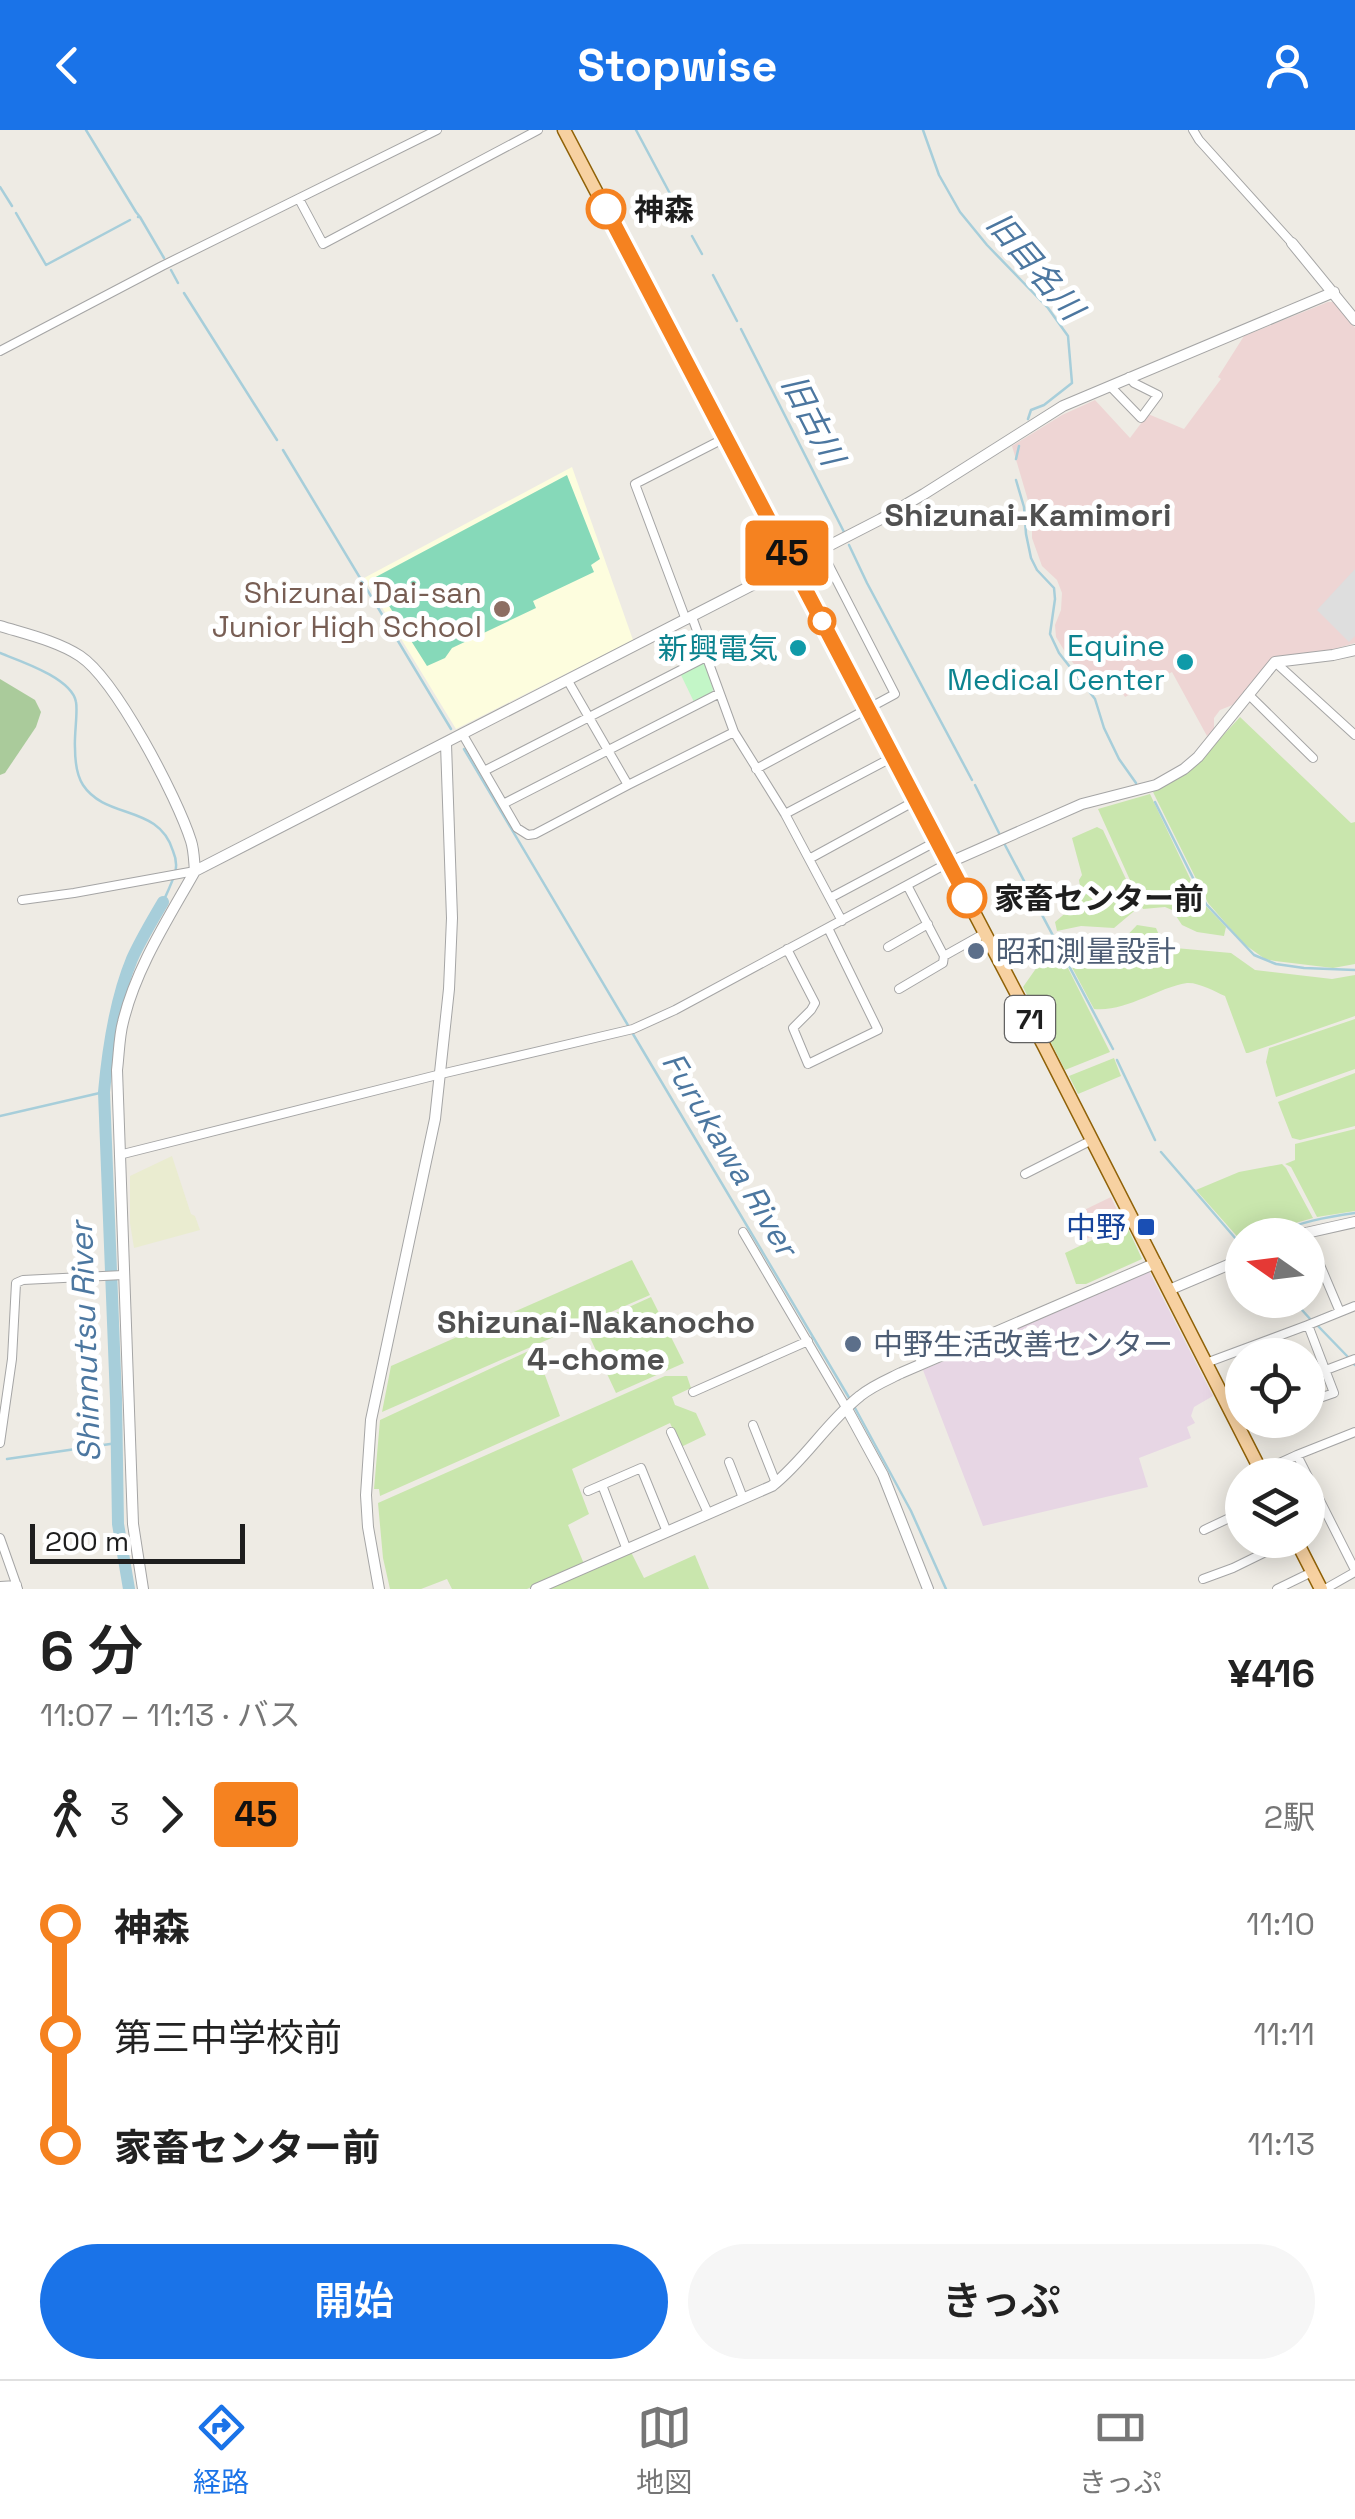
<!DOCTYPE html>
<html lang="ja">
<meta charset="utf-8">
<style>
body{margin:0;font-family:"Space Grotesk","Noto Sans JP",sans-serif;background:#f6f6f6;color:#222;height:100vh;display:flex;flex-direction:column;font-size:38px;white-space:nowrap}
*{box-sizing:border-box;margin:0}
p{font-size:32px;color:#767676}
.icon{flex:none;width:55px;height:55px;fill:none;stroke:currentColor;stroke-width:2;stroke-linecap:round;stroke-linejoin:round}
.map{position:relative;height:1459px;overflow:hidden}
.drawer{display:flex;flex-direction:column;background:#fff;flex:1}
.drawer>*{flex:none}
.badge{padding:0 20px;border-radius:8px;font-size:35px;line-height:65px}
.needle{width:65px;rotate:284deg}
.fabs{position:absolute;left:1225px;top:1088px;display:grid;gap:20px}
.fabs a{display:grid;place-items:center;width:100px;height:100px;border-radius:50%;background:#fff;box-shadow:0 5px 25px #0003;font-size:50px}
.scale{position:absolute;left:30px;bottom:25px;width:215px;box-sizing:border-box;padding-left:10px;border:5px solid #1e1e1e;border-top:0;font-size:28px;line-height:35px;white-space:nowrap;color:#1e1e1e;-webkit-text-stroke:8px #fff;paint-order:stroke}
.map>.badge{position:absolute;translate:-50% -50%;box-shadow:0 0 0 5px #fff}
.legs{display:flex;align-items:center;gap:15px;height:110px;padding:0 40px;font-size:32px}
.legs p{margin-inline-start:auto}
.summary{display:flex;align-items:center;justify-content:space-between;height:170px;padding:0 40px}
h1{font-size:55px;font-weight:600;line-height:75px}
.primary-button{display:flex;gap:20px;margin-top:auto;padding:20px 40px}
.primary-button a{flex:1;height:115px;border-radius:60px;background:#1a73e8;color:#fff;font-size:40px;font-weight:600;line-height:115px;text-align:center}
.primary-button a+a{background:#f6f6f6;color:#222}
ul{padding:0 40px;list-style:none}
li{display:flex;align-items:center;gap:35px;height:110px;font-size:38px}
li i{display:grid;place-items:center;width:15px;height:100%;margin:0 12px;background:currentColor}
li i::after{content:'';width:25px;height:25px;margin:-12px;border:8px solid;border-radius:50%;background:#fff}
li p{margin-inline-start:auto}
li:first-child i{background:linear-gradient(#0000 50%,currentColor 0)}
li:last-child i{background:linear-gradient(currentColor 50%,#0000 0)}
header{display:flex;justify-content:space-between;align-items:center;height:130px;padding:0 40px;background:#1a73e8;color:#fff;font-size:45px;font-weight:600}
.tab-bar{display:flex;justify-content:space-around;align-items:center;height:140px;border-top:2px solid #e0e0e0;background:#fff;font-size:28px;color:#767676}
.tab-bar a{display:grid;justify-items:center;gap:5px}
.tab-bar .selected{color:#1a73e8}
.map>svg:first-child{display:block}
.commercial{fill:#eed5d4}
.industrial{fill:#e7d6e4}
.education{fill:#fdfdde}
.farmland{fill:#eaecd0}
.grass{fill:#c9e6ad}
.forest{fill:#aacb9b}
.park{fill:#c3f6c7}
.pitch{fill:#86d9b9}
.parking{fill:#dedede}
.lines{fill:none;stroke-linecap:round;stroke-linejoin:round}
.stream{stroke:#a7ceda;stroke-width:2.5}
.river{stroke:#a7ceda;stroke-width:12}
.minor-casing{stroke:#a5a5a5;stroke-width:10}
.tertiary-casing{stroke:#a5a5a5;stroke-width:12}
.primary-casing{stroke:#906208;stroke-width:15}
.minor{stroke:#fff;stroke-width:8}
.tertiary{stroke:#fff;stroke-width:10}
.primary{stroke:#f7d1a1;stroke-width:12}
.line-1-casing{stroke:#fff;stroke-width:22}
.line-1{stroke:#f58220;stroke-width:15}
.stop-1-dot{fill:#fff;stroke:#f58220;stroke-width:5}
.education-dot{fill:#8d6e63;stroke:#fff;stroke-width:4}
.culture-dot{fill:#0f9aa8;stroke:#fff;stroke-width:4}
.service-dot{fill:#5c6f8a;stroke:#fff;stroke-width:4}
.transit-dot{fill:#1a4fb4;stroke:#fff;stroke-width:4}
.labels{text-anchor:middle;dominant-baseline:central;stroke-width:10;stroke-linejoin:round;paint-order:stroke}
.shield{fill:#fff;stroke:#626262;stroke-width:2.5}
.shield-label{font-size:28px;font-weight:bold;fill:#1e1e1e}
.stop-label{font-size:30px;font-weight:bold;fill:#1e1e1e;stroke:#fff;text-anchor:start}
.education-label{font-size:30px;fill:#785e54;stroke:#fff;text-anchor:end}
.culture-label{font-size:30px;fill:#0d838f;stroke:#fff;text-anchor:end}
.service-label{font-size:30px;fill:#4e5e75;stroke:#fff;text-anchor:start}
.transit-label{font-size:30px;fill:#164399;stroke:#fff;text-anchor:end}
.water-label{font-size:32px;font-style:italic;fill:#4c77a0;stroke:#fff}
.neighbourhood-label{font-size:32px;font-weight:bold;fill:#515151;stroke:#fff}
</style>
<header><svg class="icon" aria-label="back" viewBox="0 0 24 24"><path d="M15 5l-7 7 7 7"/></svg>Stopwise<svg class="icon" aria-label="person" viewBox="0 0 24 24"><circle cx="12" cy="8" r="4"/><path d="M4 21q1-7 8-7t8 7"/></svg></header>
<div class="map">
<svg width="1355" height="1459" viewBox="0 0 1355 1459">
<rect width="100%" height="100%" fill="#eeebe4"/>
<!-- commercial -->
<path class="commercial" d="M 1328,172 L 1336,172 L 1355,198 L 1355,513 L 1317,524 L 1278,526 L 1235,574 L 1220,580 L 1214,588 L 1214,599 L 1207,606 L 1172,542 L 1125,567 L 1116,552 L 1093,559 L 1067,525 L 1056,507 L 1055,495 L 1061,480 L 1062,463 L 1057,450 L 1042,436 L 1032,408 L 1032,384 L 1012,316 L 1062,285 L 1095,270 L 1130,308 L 1148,284 L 1184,299 L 1221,249 L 1218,247 L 1244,206 Z
M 1111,1067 L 1122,1091 L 1084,1110 L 1079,1099 L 1081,1097 L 1078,1083 Z"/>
<!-- industrial -->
<path class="industrial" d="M 1149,1141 L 1213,1266 L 1194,1277 L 1191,1286 L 1195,1293 L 1187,1297 L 1191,1308 L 1139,1328 L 1148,1357 L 983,1396 L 923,1240 Z"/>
<!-- education -->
<path class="education" d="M 572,337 L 633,510 L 456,599 L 364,448 Z"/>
<!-- farmland -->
<path class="farmland" d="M 172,1026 L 191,1084 L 195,1086 L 200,1100 L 134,1118 L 130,1093 L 130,1046 Z"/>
<!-- grass -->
<path class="grass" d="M 1240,587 L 1351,693 L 1355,692 L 1355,834 L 1333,838 L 1275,831 L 1265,829 L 1244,814 L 1208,773 L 1153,662 L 1192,639 Z
M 1150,664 L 1197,763 L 1204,774 L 1226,797 L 1224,806 L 1197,802 L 1182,795 L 1172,780 L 1165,777 L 1143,779 L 1098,679 Z
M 1097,697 L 1103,700 L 1139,777 L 1114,798 L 1081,796 L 1057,801 L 1055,792 L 1082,769 L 1079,750 L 1082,745 L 1072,708 Z
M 1137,795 L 1156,798 L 1164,817 L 1231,823 L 1255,840 L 1332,849 L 1355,845 L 1355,886 L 1248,923 L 1246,923 L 1225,866 C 1214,861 1198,852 1187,853 C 1156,858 1127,882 1094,879 L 1066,826 L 1065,820 L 1119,814 Z
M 1060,822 L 1110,922 L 1065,940 L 1023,857 L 1037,837 Z
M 1355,889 L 1355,939 L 1276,967 L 1266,932 L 1269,918 Z
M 1114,928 L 1121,946 L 1078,964 L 1069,946 Z
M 1355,943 L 1355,996 L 1300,1010 L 1292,1008 L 1278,972 Z
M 1355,999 L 1355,1081 L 1317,1087 L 1291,1037 L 1285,1034 L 1295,1030 L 1295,1014 Z
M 1282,1034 L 1286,1038 L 1313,1088 L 1292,1094 L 1268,1105 L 1242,1105 L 1242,1112 L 1196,1060 L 1239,1042 Z
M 1126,1094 L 1142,1129 L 1086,1154 L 1076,1154 L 1065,1123 Z
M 632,1130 L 650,1165 L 382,1282 L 391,1236 Z
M 651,1167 L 684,1233 L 616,1263 L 585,1197 Z
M 535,1218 L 560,1286 L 380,1366 L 379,1359 L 374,1359 L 380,1290 Z
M 665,1246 L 687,1246 L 691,1258 L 672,1267 L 675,1275 L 696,1283 L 706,1305 L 681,1317 L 670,1293 L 572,1339 L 589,1384 L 568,1395 L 584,1434 L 527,1459 L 452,1459 L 447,1449 L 421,1459 L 390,1459 L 383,1428 L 378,1373 Z
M 631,1422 L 644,1448 L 695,1425 L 709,1459 L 549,1459 Z"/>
<!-- forest -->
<path class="forest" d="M 0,549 L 35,570 L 41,582 L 36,597 L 5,643 L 0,645 Z"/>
<!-- park -->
<path class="park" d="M 701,531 L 705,534 L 713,559 L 712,563 L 694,572 L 680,543 Z"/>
<!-- pitch -->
<path class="pitch" d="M 567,345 L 600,429 L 591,435 L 594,442 L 533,471 L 536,478 L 452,518 L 445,528 L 427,536 L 372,449 Z"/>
<!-- parking -->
<path class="parking" d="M 1355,439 L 1355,506 L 1349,512 L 1317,480 Z"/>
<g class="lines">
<!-- stream -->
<path class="stream" d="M 86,0 L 136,82 L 140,87
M 636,0 L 683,88
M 923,0 L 939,45 L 960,82 L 987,115 L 1048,178 L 1068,206 L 1072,253 L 1044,275 L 1031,280 L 1028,289
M 0,57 L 12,76
M 16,83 L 46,135 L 130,90
M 138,87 L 140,87 L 164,128
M 692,106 L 702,124
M 171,140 L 178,153
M 713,145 L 737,191
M 184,163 L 277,310
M 741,199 L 844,402
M 283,320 L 451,599
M 1016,329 L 1019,316
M 1016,350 L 1024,377 L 1026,404 L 1031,428 L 1037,440 L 1054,458 L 1055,469 L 1050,504 L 1059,523 L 1095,569 L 1104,598 L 1119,629 L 1136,653
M 849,415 L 867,453 L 972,650
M 0,523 C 20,531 72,548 76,572 C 78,582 74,605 75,618 C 75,631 76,644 83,655 C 106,690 159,674 173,721 C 176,728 177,736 175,743 C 172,753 167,763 163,772
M 464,619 L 629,897
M 975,655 L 999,703
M 1155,672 L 1206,774 L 1254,825 L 1276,834 L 1304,838 L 1355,840
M 1005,715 L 1113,919
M 633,904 L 851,1271
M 1117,930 L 1155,1010
M 0,986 L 104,962
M 1161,1022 L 1242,1116
M 1272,1105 C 1299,1092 1326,1087 1355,1083
M 1293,1170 L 1311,1190
M 1318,1196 L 1348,1227
M 1354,1234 L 1355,1235
M 855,1278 L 911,1381 L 946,1459
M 7,1329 L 117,1313"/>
<!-- river -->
<path class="river" d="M 129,1459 L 118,1394 L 116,1269 L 104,962 C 108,918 115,870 132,829 C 141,809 152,791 163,772"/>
<!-- minor casing -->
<g class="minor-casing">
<path id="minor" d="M 1193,0 L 1199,10 L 1292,113
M 299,69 L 323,114 L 538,0
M 0,221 L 162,136 L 437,0
M 1110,256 L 1141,288 L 1158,265 L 1134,253 L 1129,247
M 692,487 L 734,602 L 785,684 L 842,791
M 686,490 L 635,354 L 725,308
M 1275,532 L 1355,605
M 568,551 L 628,655 L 734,602
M 1248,564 L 1313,628
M 463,605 L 517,698 L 528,705 L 535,704 L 628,655
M 756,639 L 895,564 L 821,420
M 484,641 L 706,527
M 503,674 L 718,564
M 785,684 L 893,627
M 809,729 L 915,671
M 907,755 L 944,826
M 830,768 L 937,711
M 22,770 L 74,763 L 195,741
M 888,817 L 928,794
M 787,819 L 815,873 L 811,880 L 793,898 L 808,934 L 878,900 L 828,798
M 899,859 L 943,833 L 944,826 L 985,803
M 119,1025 L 441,944 L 633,899 L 675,880 L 948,733
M 1025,1044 L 1092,1010
M 743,1102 L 847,1279
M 1306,1102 L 1340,1182
M 1308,1195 L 1355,1176
M 1206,1233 L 1308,1195 L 1334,1263 L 1308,1272
M 1326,1240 L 1355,1229
M 693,1262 L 808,1211
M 753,1295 L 776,1353
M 1239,1297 L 1259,1290
M 671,1302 L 708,1383
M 0,1313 L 12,1229 L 16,1153 L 23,1150 L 123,1145
M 1297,1325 L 1355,1302
M 729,1332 L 743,1368
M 1262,1341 L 1297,1325 L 1355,1440
M 602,1355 L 627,1420
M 588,1361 L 641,1338 L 667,1402
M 1204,1400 L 1242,1382
M 0,1408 L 18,1459
M 1203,1449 L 1233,1438 L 1290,1410
M 0,1456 L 17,1455
M 1277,1459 L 1312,1442
M 1325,1459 L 1355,1442"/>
</g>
<!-- tertiary casing -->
<g class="tertiary-casing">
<path id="tertiary" d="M 1292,113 L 1355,190
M 0,496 C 26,504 57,511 80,526 C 116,550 177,667 191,711 C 194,720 194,731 195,741
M 948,733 L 1082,674 L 1156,655 L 1184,639 L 1198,627 L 1275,532 L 1333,525 L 1355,520
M 1297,1105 L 1355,1092
M 1169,1160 L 1242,1129
M 847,1279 L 883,1345 L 928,1459
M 143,1459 L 133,1394 L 117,940 C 119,924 119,907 123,892 C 136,838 168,789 195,741 L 881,389 L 924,364 L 1063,276 L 1334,162
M 379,1459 L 368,1397 L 366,1365 L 371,1290 L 435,989 L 449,859 L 452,788 L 446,614
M 536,1459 L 772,1356 C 805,1330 827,1292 860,1266 C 872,1256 887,1250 901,1243 L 1156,1133"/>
</g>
<!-- primary casing -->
<g class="primary-casing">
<path id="primary" d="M 564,0 L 1044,916 L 1263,1345
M 1296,1410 L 1321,1459"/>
</g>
<!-- minor -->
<use href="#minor" class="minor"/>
<!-- tertiary -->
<use href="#tertiary" class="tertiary"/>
<!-- primary -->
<use href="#primary" class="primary"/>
</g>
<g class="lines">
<!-- line-1 casing -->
<g class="line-1-casing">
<path id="line-1" d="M 606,79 L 967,768"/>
</g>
<!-- line-1 -->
<use href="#line-1" class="line-1"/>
</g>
<!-- markers -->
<g class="stop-1-dot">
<circle cx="606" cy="79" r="18"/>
<circle cx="822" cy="491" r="12"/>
<circle cx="967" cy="768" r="18"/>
</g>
<circle class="education-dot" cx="502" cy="479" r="10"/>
<g class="culture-dot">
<circle cx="798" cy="518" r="10"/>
<circle cx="1185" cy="532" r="10"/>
</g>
<g class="service-dot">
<circle cx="976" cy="821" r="10"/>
<circle cx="853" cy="1214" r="10"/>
</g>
<rect class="transit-dot" x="1136" y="1087" width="20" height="20" rx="5"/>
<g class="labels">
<!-- shield labels -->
<rect class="shield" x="1005" y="866" width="50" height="46" rx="8"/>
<g class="shield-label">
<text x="1030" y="889">71</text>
</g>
<!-- stop labels -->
<g class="stop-label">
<text x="634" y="79">神森</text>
<text x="994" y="768">家畜センター前</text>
</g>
<!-- education labels -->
<g class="education-label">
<text x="482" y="462">Shizunai Dai-san<tspan x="482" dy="34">Junior High School</tspan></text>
</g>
<!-- culture labels -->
<g class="culture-label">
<text x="1165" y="515">Equine<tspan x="1165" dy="34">Medical Center</tspan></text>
<text x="778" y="518">新興電気</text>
</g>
<!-- service labels -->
<g class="service-label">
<text x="996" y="821">昭和測量設計</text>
<text x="873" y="1214">中野生活改善センター</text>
</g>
<!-- transit labels -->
<g class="transit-label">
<text x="1126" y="1097">中野</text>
</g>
<!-- water labels -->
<g class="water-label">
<text transform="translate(1035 136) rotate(50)">旧目名川</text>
<text transform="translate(813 290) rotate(63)">旧古川</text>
<text transform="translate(730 1024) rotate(59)">Furukawa River</text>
<text transform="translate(85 1212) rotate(-92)">Shinnutsu River</text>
</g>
<!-- neighbourhood labels -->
<g class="neighbourhood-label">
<text x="1028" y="385">Shizunai-Kamimori</text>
<text x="596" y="1192">Shizunai-Nakanocho<tspan x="596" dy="37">4-chome</tspan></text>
</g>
</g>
</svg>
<div class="fabs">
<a><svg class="needle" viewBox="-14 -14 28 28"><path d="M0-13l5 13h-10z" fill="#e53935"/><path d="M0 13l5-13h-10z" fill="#767676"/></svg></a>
<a><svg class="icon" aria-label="locate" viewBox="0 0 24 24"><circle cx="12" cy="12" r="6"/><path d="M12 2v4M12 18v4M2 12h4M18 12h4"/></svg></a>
<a><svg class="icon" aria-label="layers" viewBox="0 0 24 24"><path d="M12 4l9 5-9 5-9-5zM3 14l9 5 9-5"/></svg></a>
</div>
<div class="scale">200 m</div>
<b class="badge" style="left:787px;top:423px;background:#f58220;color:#111">45</b>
</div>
<section class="drawer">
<div class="summary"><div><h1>6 分</h1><p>11:07 – 11:13 · バス</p></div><b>¥416</b></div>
<div class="legs"><svg class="icon" aria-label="walk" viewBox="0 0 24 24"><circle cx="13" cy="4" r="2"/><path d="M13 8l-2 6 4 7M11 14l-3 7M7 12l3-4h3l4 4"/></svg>3<svg class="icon" aria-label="forward" viewBox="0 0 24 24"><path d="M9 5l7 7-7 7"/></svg><b class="badge" style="background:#f58220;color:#111">45</b><p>2駅</p></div>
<ul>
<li><i style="color:#f58220"></i><b>神森</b><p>11:10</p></li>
<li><i style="color:#f58220"></i><span>第三中学校前</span><p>11:11</p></li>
<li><i style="color:#f58220"></i><b>家畜センター前</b><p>11:13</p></li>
</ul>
<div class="primary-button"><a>開始</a><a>きっぷ</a></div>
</section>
<nav class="tab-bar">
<a class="selected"><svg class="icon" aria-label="directions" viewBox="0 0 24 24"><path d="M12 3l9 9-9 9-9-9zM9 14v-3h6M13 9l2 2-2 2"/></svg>経路</a>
<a><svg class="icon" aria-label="map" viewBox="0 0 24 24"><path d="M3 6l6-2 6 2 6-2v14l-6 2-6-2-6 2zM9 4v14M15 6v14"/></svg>地図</a>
<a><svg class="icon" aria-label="tickets" viewBox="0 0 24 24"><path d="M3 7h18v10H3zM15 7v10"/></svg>きっぷ</a>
</nav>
